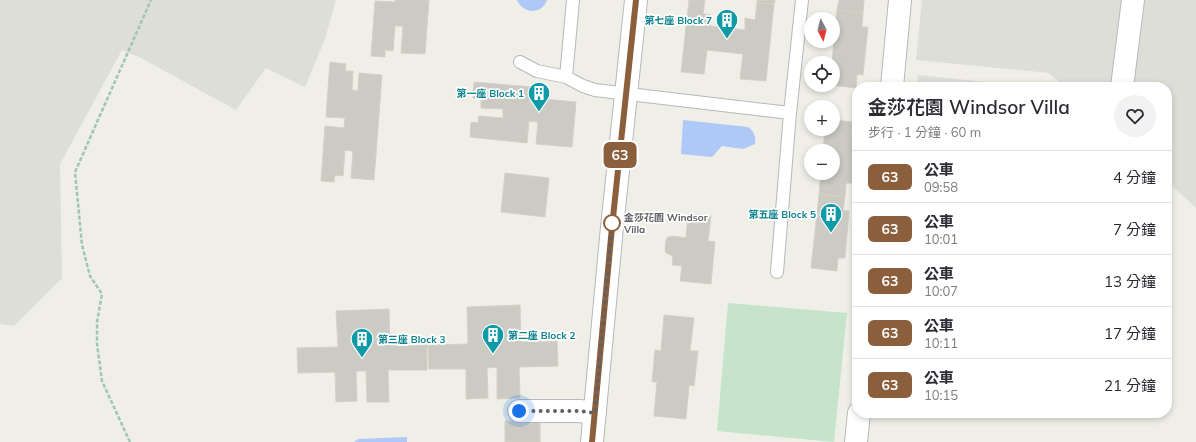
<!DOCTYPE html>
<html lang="zh-TW">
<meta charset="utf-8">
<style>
body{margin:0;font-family:Mulish,"Noto Sans TC",sans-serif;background:#f2f2f3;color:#2b2b33;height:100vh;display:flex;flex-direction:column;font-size:15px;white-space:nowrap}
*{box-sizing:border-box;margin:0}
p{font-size:13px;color:#7c7c81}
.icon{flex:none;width:22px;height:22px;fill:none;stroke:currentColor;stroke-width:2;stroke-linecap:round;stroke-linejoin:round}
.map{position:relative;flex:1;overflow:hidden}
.panel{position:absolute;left:852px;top:82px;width:320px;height:336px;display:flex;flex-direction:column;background:#fff;border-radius:16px;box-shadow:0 2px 6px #0003}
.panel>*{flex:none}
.badge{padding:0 8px;border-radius:6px;font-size:14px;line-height:26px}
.needle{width:26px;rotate:173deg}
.tools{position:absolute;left:804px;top:12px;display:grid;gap:8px}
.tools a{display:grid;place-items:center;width:36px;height:36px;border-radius:50%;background:#fff;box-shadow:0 2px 6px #0003;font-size:20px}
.you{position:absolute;width:20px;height:20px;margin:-10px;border:3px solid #fff;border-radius:50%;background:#1a73e8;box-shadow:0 0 0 6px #1a73e833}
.map>.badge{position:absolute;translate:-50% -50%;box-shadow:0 0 0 2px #fff}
.round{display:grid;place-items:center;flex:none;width:42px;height:42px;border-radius:21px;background:#f2f2f3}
.summary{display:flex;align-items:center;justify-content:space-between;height:68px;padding:0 16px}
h1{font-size:19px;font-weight:600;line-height:30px}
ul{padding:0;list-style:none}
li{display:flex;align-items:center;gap:12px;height:52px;padding:0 16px;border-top:1px solid #e1e1e2}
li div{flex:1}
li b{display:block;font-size:15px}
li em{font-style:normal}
li .badge{min-width:44px;font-weight:700;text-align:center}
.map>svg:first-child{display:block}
.industrial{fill:#deded9}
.green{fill:#c6e4cc}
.water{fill:#aec8f8}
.building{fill:#cbcac3;stroke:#d3d2c6}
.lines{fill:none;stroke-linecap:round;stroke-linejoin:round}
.service-casing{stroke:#b7b7bc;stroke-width:14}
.minor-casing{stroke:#b7b7bc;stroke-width:24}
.path{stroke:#9fc5b3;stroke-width:2.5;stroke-dasharray:4 2;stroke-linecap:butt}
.service{stroke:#fff;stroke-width:12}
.minor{stroke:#fff;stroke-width:22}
.line-casing{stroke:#fff;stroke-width:9}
.line{stroke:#8b5e3c;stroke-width:6}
.walk{stroke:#5e6066;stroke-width:4;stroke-dasharray:0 7.2}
.stop-dot{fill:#fff;stroke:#8b5e3c;stroke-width:2}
.labels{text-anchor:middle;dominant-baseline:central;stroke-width:3.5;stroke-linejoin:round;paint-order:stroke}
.culture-label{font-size:10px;font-weight:bold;fill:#0d838f;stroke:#fff;text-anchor:end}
.stop-label{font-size:10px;font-weight:bold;fill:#5e6066;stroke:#fff;text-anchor:start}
</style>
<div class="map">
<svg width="1196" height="442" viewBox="0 0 1196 442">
<rect width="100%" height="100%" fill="#efefe7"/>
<!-- industrial -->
<path class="industrial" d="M 0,0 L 336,0 L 325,39 L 305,87 L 266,68 L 236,110 L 139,57 L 122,50 L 60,164 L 62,278 L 14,326 L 0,324 Z
M 922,0 L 1196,0 L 1196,208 L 1167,181 L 1167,87 L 1065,87 L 1049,73 L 916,60 Z
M 918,75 L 1015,85 L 1015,87 L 917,87 Z"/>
<!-- green -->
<path class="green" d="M 728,303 L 847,313 L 834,442 L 717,431 Z"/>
<!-- water -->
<path class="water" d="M 517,0 L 547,0 C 542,15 523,14 517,0 Z
M 683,120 L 748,127 C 754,131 756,137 755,144 L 743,149 L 722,146 L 712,157 L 681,154 Z
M 407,437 L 407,442 L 354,442 L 358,439 Z"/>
<!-- building -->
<path class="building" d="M 395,0 L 429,0 L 425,54 L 401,53 L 403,26 L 395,26 L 393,51 L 385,50 L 385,57 L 371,56 L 375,1 L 395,2 Z
M 689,0 L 705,0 L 703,14 L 711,15 L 710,26 L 745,30 L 745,18 L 755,20 L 757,3 L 774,4 L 766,81 L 740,79 L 743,54 L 707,50 L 704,74 L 681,72 Z
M 757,0 L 775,0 L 774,4 L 757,3 Z
M 839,0 L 864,0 L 863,13 L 837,10 Z
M 837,10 L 863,13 L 862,27 L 868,27 L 863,75 L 857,74 L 856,88 L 830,85 L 833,85 L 833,63 L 832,63 Z
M 330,62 L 346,64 L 345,71 L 353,71 L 352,90 L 358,91 L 359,73 L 382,75 L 374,180 L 351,178 L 353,151 L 345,150 L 343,176 L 335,175 L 334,182 L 321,181 L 325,126 L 344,128 L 345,118 L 326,117 Z
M 474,82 L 532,87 L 532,91 L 545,92 L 544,99 L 576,102 L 572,147 L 536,144 L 538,122 L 529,121 L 527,143 L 470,137 L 471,122 L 478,123 L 479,116 L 503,118 L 503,109 L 481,108 L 481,99 L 473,98 Z
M 833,120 L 852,122 L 851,135 L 857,136 L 852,183 L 846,183 L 845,197 L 819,194 L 821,173 L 833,173 L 833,151 L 823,151 L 825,129 L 833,129 Z
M 505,173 L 549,178 L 545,217 L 501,212 Z
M 819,194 L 845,197 L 843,210 L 849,211 L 845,258 L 838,258 L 837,271 L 811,268 Z
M 688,214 L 711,216 L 708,241 L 715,242 L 711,284 L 680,281 L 682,266 L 672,265 L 673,256 L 666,253 L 665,249 L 666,240 L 668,237 L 673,236 L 686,238 Z
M 520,305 L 521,342 L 557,341 L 558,366 L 519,367 L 520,398 L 497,399 L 497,367 L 487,368 L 488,398 L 466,399 L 466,369 L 429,369 L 428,345 L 468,344 L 467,307 Z
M 389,309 L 390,346 L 427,345 L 427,370 L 388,370 L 389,402 L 367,402 L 366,371 L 356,371 L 357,401 L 336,402 L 335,372 L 298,373 L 297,348 L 338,347 L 336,311 Z
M 664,315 L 694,318 L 690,351 L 698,351 L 694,386 L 689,385 L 686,419 L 654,416 L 657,382 L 652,382 L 655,350 L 661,351 Z
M 505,421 L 540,421 L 540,442 L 505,442 Z"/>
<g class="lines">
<!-- service casing -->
<g class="service-casing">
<path id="service" d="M 520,62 L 537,71 L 566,77 L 583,86 L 595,90 L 790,113 L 802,0
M 566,77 L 573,0
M 777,272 L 790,113"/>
</g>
<!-- minor casing -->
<g class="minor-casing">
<path id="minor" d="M 892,87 L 900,0
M 1122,87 L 1133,0
M 519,411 L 579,411 L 595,413
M 592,442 L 612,227 L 636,0
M 856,442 L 859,413"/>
</g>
<!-- path -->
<path class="path" d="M 130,442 L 102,381 L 97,344 L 97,322 L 102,294 L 90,276 L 82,245 L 75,172 L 151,0"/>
<!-- service -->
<use href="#service" class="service"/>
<!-- minor -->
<use href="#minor" class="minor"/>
</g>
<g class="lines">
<!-- line casing -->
<g class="line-casing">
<path id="line" d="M 592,442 L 612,227 L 636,0"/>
</g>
<!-- line -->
<use href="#line" class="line"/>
<!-- walk -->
<path class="walk" d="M 519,411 L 580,411 L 595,413 L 612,223"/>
</g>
<!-- icons -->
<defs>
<g id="building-pin" transform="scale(1.15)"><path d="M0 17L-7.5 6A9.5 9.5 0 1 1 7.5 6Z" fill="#0f9aa8" stroke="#fff"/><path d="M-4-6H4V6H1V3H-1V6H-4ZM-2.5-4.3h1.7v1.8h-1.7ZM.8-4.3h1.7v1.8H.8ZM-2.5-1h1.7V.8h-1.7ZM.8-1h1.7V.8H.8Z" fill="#fff"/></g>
</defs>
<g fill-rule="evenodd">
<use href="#building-pin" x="727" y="20"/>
<use href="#building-pin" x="539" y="93"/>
<use href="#building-pin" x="831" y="214"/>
<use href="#building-pin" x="493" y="335"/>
<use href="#building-pin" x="362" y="339"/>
</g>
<!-- markers -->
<circle class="stop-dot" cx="612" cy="223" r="8"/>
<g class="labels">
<!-- culture labels -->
<g class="culture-label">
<text x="712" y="20">第七座 Block 7</text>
<text x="524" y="93">第一座 Block 1</text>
<text x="816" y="214">第五座 Block 5</text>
<text x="508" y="335" text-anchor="start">第二座 Block 2</text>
<text x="378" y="339" text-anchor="start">第三座 Block 3</text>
</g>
<!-- stop labels -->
<g class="stop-label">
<text x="624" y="217">金莎花園 Windsor<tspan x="624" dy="12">Villa</tspan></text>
</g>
</g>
</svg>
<div class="tools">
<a><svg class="needle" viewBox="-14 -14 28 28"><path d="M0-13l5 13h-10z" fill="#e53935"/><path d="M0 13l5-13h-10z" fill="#7c7c81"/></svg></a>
<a><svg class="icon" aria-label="locate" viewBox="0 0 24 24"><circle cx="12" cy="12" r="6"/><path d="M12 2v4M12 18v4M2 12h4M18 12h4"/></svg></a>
<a>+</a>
<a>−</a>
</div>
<div class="you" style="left:519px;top:411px"></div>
<b class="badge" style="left:620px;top:155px;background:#8b5e3c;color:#fff">63</b>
<section class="panel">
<div class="summary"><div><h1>金莎花園 Windsor Villa</h1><p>步行 · 1 分鐘 · 60 m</p></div><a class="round"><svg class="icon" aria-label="heart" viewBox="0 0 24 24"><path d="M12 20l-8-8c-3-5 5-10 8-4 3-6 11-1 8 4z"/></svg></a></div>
<ul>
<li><span class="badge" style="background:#8b5e3c;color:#fff">63</span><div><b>公車</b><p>09:58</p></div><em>4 分鐘</em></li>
<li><span class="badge" style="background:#8b5e3c;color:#fff">63</span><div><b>公車</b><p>10:01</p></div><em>7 分鐘</em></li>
<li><span class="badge" style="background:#8b5e3c;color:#fff">63</span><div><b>公車</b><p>10:07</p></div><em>13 分鐘</em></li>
<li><span class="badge" style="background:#8b5e3c;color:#fff">63</span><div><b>公車</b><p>10:11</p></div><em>17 分鐘</em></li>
<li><span class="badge" style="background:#8b5e3c;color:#fff">63</span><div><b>公車</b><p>10:15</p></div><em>21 分鐘</em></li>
</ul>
</section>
</div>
